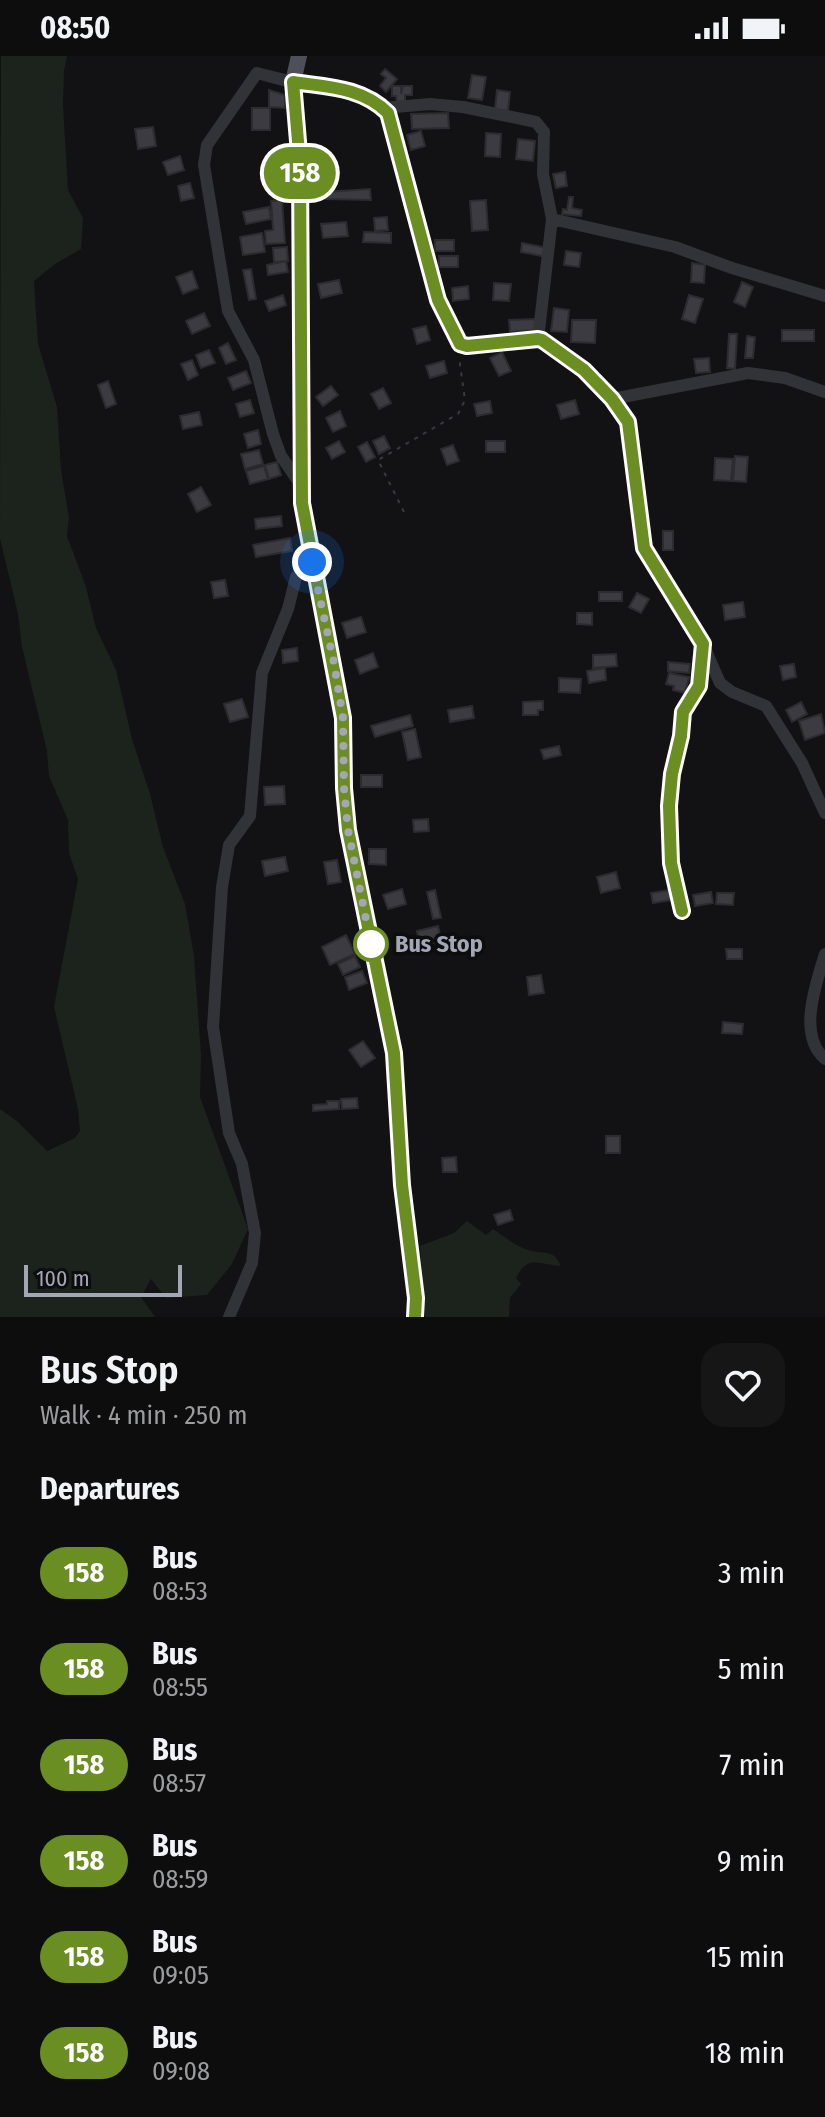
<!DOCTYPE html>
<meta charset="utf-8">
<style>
body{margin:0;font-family:"Fira Sans Condensed",sans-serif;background:#171617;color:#f1f3f6;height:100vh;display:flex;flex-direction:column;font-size:30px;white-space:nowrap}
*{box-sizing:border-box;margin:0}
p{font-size:26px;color:#9b9c9e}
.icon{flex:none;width:44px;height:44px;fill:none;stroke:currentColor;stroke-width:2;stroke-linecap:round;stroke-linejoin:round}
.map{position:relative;height:1261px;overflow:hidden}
.drawer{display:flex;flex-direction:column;background:#0e0d0e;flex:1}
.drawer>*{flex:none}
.badge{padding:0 16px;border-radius:26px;font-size:28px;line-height:52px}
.scale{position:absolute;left:24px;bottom:20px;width:158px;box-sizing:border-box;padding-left:8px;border:4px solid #a2a6b5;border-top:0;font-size:22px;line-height:28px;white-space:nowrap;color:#a2a6b5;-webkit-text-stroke:6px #0d0d0e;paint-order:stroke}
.you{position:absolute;width:40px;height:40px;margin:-20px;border:6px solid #fff;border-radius:50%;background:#1a73e8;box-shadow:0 0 0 12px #1a73e833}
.map>.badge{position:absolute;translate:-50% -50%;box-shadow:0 0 0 4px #fff}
h2{padding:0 40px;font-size:30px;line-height:72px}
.round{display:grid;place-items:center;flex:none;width:84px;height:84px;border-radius:24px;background:#171617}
.summary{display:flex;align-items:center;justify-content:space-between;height:136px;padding:0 40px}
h1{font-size:38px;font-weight:600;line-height:60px}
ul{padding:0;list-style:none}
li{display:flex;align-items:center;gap:24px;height:96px;padding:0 40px}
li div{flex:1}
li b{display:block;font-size:30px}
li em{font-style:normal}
li .badge{min-width:88px;font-weight:700;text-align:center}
.status{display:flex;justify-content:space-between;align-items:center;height:56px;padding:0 40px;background:#0e0d0e;direction:ltr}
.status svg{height:22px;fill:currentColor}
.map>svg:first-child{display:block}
.green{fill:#1c231d}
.building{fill:#3c3b41;stroke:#2c2b2f;stroke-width:2}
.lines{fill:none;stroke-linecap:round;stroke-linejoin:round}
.path{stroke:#383a40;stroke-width:2;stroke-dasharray:4 6;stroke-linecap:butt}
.minor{stroke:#323339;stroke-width:12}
.major{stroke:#4e4f58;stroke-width:16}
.line-casing{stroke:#fff;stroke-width:18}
.line{stroke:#6b8e23;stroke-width:12}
.walk{stroke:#a2a6b5;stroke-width:8;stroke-dasharray:0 14.4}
.stop-dot{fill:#fff;stroke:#6b8e23;stroke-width:4}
.labels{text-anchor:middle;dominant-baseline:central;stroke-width:7;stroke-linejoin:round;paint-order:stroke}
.stop-label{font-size:24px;font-weight:bold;fill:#a2a6b5;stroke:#0d0d0e;text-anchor:start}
</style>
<div class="status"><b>08:50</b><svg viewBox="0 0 49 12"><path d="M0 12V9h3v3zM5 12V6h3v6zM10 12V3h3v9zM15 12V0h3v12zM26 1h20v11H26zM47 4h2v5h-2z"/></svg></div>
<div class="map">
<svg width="825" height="1261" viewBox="0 0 825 1261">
<rect width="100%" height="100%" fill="#121113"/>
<!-- green -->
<path class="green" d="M 1,0 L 67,0 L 64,15 L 63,49 L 68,134 L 83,162 L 81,193 L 55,208 L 34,225 L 38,288 L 57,351 L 61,414 L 69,462 L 67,480 L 86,531 L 96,572 L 116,614 L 132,683 L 150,738 L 163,791 L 185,848 L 194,900 L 201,998 L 200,1041 L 248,1173 L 232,1208 L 207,1239 L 166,1242 L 151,1223 L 141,1241 L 155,1261 L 0,1261 L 0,1053 L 18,1066 L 47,1095 L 75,1082 L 80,1075 L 78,1053 L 54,951 L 78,823 L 69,797 L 68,764 L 49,720 L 47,695 L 22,591 L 18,558 L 0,482 Z
M 467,1165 L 486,1179 L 493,1173 C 504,1180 515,1190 528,1194 C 544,1199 553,1192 561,1210 C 539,1209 528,1198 516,1222 L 521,1228 L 510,1242 L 509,1261 L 425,1261 L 420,1190 L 454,1177 Z"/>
<!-- building -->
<path class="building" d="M 385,13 L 397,23 L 386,36 L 380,30 L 386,22 L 381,18 Z
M 472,19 L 486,21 L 482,44 L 468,42 Z
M 392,30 L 401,30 L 401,38 L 403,30 L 412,30 L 412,39 L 405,39 L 405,49 L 397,49 L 396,40 L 392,40 Z
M 269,34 L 285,39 L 285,52 L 269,51 Z
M 497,34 L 510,36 L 508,55 L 495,53 Z
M 252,52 L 270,52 L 270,74 L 252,74 Z
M 448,57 L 449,72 L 412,73 L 411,58 Z
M 153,71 L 156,90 L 138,93 L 135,73 Z
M 421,75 L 425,90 L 411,94 L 407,79 Z
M 486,77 L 501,78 L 500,101 L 485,100 Z
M 518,83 L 535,85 L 533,105 L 516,103 Z
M 180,100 L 184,114 L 168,119 L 163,106 Z
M 565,116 L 567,130 L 556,132 L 553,118 Z
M 190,127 L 194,142 L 181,145 L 178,130 Z
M 370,133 L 371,144 L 325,143 L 325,136 Z
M 569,141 L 573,141 L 572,152 L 582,154 L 581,160 L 562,158 L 563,153 L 567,154 Z
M 282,144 L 285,187 L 266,188 L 265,175 L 273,174 L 271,145 Z
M 486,144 L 488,174 L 472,175 L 470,145 Z
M 269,151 L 271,163 L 246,168 L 243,156 Z
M 387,161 L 388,174 L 375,175 L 374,162 Z
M 346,166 L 348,180 L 323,182 L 321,168 Z
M 364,176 L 391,177 L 391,187 L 363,186 Z
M 262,177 L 265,196 L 243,199 L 240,181 Z
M 435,184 L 454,184 L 454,195 L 435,195 Z
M 522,187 L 548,192 L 547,201 L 521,196 Z
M 287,191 L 288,205 L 274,206 L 273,192 Z
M 566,195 L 581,197 L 579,211 L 564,209 Z
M 439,200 L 458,200 L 458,211 L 439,211 Z
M 286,205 L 288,216 L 268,219 L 267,209 Z
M 692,207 L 705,209 L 704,227 L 691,226 Z
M 251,213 L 256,243 L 249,244 L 243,214 Z
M 192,215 L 198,232 L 183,238 L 176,221 Z
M 339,224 L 342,237 L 321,242 L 318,228 Z
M 742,226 L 753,231 L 745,251 L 734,246 Z
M 494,227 L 511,228 L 509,245 L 493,244 Z
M 468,230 L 469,243 L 453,245 L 452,232 Z
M 283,239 L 286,249 L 269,255 L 265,245 Z
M 689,239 L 703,243 L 695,267 L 682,263 Z
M 554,252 L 569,254 L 567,276 L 551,275 Z
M 204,257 L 210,270 L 192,278 L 186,265 Z
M 537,263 L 537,274 L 510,276 L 509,264 Z
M 572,264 L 596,264 L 595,287 L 571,286 Z
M 426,270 L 430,284 L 417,288 L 413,273 Z
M 782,274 L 814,274 L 814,285 L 782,285 Z
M 729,278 L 737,278 L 735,313 L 727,312 Z
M 747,280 L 755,281 L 753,302 L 745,302 Z
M 228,287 L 236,304 L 226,308 L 219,292 Z
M 209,294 L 215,307 L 201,312 L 196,299 Z
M 502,296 L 511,315 L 499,320 L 490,302 Z
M 709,302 L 710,316 L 696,317 L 694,303 Z
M 192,304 L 198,319 L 188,324 L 181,308 Z
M 444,305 L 447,317 L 430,322 L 426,310 Z
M 246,315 L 251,327 L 233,334 L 228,322 Z
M 108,325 L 116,348 L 106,352 L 98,329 Z
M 331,330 L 338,339 L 323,350 L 316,341 Z
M 383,332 L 391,347 L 379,353 L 371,338 Z
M 250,344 L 254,357 L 240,361 L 236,348 Z
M 575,344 L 579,358 L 561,363 L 557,349 Z
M 490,345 L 492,357 L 477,360 L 474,348 Z
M 340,355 L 346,370 L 333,376 L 326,362 Z
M 199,356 L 202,369 L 183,373 L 180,360 Z
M 258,374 L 261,388 L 248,392 L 244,378 Z
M 384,380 L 390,392 L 379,398 L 373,385 Z
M 339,385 L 345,396 L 332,403 L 326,392 Z
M 486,385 L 505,385 L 505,396 L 486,396 Z
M 367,386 L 375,401 L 366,406 L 358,391 Z
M 453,389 L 459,405 L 447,409 L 441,393 Z
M 259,394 L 263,408 L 245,413 L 241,398 Z
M 735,400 L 748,401 L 746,426 L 733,425 Z
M 715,402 L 733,403 L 731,425 L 714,424 Z
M 277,406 L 281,419 L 269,423 L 265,409 Z
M 264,410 L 268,423 L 250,428 L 246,415 Z
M 201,431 L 211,449 L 197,456 L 188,438 Z
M 281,460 L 282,470 L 256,473 L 255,463 Z
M 663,475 L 673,475 L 673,494 L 663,494 Z
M 290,482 L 292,495 L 256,501 L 253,489 Z
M 225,524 L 228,540 L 214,542 L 211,526 Z
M 599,536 L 622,536 L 622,545 L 599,545 Z
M 637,537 L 649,543 L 641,557 L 629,551 Z
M 743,546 L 745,561 L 725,564 L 723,549 Z
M 577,557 L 592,557 L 592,569 L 577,568 Z
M 361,561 L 366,576 L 347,582 L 342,567 Z
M 297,592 L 298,605 L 283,607 L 282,594 Z
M 373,597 L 378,611 L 360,618 L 355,604 Z
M 616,598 L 617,610 L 593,612 L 593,599 Z
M 668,606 L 690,608 L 689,617 L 668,615 Z
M 794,608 L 796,621 L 783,624 L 780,610 Z
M 605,612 L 606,624 L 589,627 L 587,615 Z
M 669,617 L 689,621 L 685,637 L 673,634 L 674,630 L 666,628 Z
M 559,622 L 581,623 L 580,637 L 559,636 Z
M 242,643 L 248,661 L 230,666 L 224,648 Z
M 543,645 L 543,654 L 538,654 L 538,659 L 523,659 L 523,646 Z
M 801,646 L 807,658 L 792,666 L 786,654 Z
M 472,650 L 474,662 L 450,666 L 448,654 Z
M 821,658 L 825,677 L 805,684 L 799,665 Z
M 410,659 L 413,670 L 375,681 L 371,670 Z
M 415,673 L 421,701 L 408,704 L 402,676 Z
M 559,690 L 561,699 L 544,703 L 541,694 Z
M 361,719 L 382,719 L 382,731 L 361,731 Z
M 284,730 L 285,748 L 265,749 L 264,731 Z
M 428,763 L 429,775 L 414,776 L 413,764 Z
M 369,793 L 386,793 L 386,809 L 369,808 Z
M 285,801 L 288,815 L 265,820 L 262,805 Z
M 337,804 L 341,826 L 328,828 L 324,806 Z
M 616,816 L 620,832 L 601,837 L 597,821 Z
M 402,833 L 406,848 L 388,853 L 383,839 Z
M 435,834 L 441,862 L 433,863 L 427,836 Z
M 670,834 L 671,844 L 653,847 L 651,837 Z
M 711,836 L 713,847 L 695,850 L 693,839 Z
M 717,837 L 734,837 L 733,849 L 716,848 Z
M 438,870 L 442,885 L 420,890 L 417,875 Z
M 346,879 L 355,898 L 330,909 L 322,891 Z
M 726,893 L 742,893 L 742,903 L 727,903 Z
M 355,900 L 360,911 L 343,919 L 338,908 Z
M 362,915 L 367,927 L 349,934 L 345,921 Z
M 541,919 L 544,937 L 529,939 L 527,921 Z
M 723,966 L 743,968 L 742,978 L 722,977 Z
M 363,985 L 375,1002 L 361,1011 L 349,994 Z
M 357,1042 L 358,1052 L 342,1053 L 341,1043 Z
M 327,1045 L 339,1045 L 339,1053 L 313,1055 L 313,1049 L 327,1048 Z
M 606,1080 L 620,1080 L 620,1097 L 606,1097 Z
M 456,1101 L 457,1116 L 443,1116 L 442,1102 Z
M 510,1154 L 513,1164 L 498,1169 L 494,1159 Z"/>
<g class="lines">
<!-- path -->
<path class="path" d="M 404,456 L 378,404 L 458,358 L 465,344 L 459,301"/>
<!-- minor -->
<path class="minor" d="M 383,52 L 430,48 L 463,51 L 536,66 L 544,76 L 543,118 L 552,163
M 538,283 L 552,163 L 675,191 L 732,212 L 825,240
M 612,343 L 748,317 L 785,322 L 825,336
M 301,429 L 281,400 L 273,378 L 254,304 L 228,255 L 204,109 L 207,89 L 257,17 C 269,20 282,24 294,26 C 328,32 362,31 388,57 L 438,244 L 460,288 L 467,290 L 538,283 L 584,314 L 623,357 L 631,375 L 641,478 L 648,501 L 703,588 L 720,627 L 732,636 L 766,650 L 802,707 L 825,757
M 682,855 L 671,807 L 669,750 L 672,718 L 681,680 L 683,656 L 699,630 L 702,591
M 825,898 C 816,928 797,979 825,1003
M 229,1261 L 252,1207 L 255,1177 L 242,1108 L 229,1077 L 213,971 L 222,831 L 229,789 L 250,760 L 262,617 L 288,553 L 296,521 L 312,506"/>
<!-- major -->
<path class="major" d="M 299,0 L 293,26 L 300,109 L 302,447 L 343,662 L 344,732 L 348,774 L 394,997 L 402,1129 L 416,1242 L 415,1261"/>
</g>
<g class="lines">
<!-- line casing -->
<g class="line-casing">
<path id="line" d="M 415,1261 L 416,1242 L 402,1129 L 394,997 L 348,774 L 344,732 L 343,662 L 302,447 L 300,109 L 293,26 C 327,31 362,31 388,57 L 438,244 L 460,288 L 467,290 L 538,283 L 542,284 L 584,314 L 612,343 L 628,366 L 644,492 L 703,588 L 699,630 L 683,656 L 681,680 L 672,718 L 669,750 L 671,807 L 682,855"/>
</g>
<!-- line -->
<use href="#line" class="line"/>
<!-- walk -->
<path class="walk" d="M 312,506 L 334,607 L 343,662 L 344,732 L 348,774 L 371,888"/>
</g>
<!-- markers -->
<circle class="stop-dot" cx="371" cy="888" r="16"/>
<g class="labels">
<!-- stop labels -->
<g class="stop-label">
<text x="395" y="888">Bus Stop</text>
</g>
</g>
</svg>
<div class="scale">100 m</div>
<div class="you" style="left:312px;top:506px"></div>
<b class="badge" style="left:300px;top:117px;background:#6b8e23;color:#fff">158</b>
</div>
<section class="drawer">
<div class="summary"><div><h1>Bus Stop</h1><p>Walk · 4 min · 250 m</p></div><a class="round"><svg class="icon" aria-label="heart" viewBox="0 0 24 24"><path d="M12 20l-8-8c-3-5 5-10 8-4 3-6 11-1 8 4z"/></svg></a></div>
<h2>Departures</h2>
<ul>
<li><span class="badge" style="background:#6b8e23;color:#fff">158</span><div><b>Bus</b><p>08:53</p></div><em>3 min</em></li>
<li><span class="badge" style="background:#6b8e23;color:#fff">158</span><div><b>Bus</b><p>08:55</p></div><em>5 min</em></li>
<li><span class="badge" style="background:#6b8e23;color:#fff">158</span><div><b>Bus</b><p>08:57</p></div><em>7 min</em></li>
<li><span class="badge" style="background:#6b8e23;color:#fff">158</span><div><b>Bus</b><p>08:59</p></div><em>9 min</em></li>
<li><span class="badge" style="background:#6b8e23;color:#fff">158</span><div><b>Bus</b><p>09:05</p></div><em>15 min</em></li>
<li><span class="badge" style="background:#6b8e23;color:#fff">158</span><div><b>Bus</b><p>09:08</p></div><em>18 min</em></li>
</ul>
</section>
